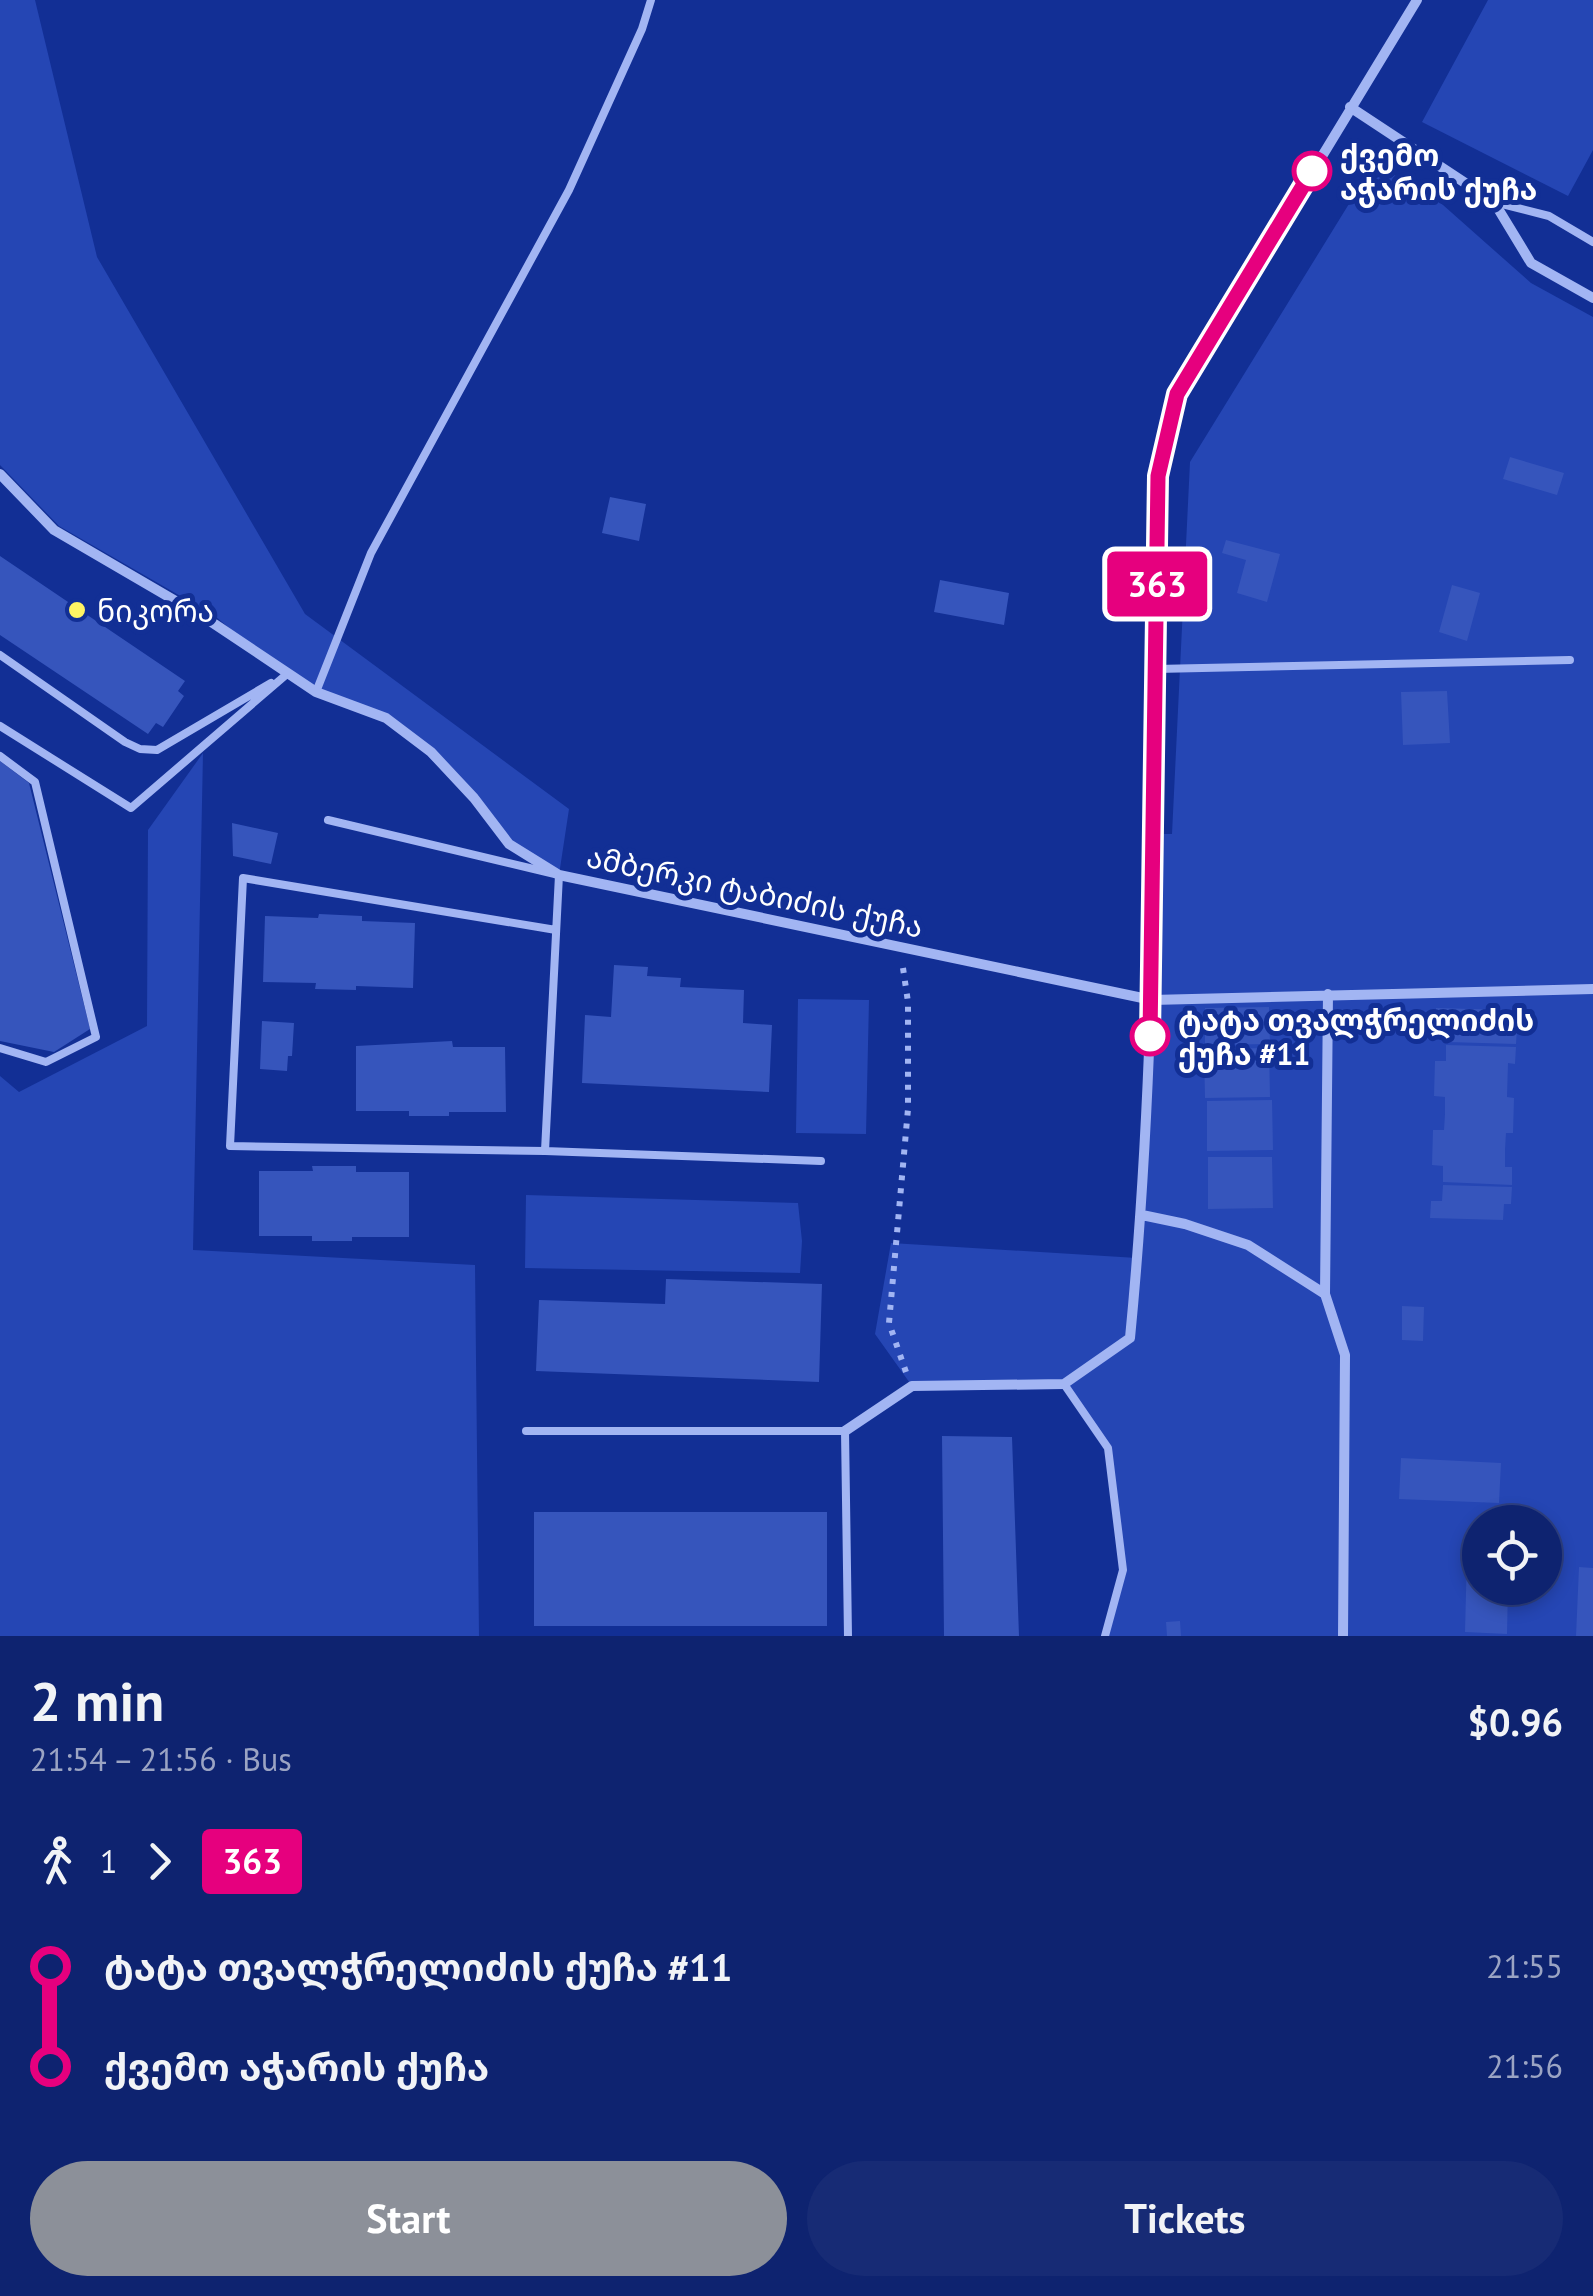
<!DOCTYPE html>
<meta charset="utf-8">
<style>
body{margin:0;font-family:"PT Sans","Noto Sans Georgian",sans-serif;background:#172b75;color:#f1f3f6;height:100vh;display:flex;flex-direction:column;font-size:38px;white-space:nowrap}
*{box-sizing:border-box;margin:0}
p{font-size:32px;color:#9ba4c3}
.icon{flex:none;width:55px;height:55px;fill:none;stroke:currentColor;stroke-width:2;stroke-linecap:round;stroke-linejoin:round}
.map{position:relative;height:1636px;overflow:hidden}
.drawer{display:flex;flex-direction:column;background:#0e2370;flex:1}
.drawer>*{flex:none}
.badge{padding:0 20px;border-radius:8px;font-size:35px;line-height:65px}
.tools{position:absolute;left:1462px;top:1505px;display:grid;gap:20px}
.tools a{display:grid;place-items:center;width:100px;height:100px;border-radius:50%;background:#0e2370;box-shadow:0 5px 15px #0003,0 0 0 2px #2e4083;font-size:50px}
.map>.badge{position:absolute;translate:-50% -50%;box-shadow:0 0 0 5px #fff}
.legs{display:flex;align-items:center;gap:15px;height:110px;padding:0 30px;font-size:32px}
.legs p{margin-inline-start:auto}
.headline{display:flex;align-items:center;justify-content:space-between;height:170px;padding:0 30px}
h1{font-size:55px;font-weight:700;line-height:75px}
.cta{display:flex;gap:20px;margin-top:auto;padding:20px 30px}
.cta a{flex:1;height:115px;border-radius:60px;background:#8c9099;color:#fff;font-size:40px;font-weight:700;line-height:115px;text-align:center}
.cta a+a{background:#172b75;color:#f1f3f6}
ul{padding:0 30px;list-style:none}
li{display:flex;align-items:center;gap:35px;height:100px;font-size:38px}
li i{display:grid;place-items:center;width:15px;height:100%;margin:0 12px;background:currentColor}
li i::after{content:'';width:25px;height:25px;margin:-12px;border:8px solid;border-radius:50%;background:#0e2370}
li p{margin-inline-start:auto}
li:first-child i{background:linear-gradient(#0000 50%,currentColor 0)}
li:last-child i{background:linear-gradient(currentColor 50%,#0000 0)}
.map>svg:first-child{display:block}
.green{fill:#2546b4;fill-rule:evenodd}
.building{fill:#3655bc}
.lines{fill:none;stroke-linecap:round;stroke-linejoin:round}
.path{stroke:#a2b5f3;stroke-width:6;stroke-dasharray:5 8;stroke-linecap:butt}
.lane{stroke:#a2b5f3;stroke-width:8}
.street{stroke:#a2b5f3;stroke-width:10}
.line-1-casing{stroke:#fff;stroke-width:22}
.line-1{stroke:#e6007e;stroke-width:15}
.stop-1-dot{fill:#fff;stroke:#e6007e;stroke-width:5}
.poi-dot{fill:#fff464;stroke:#122f95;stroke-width:4}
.labels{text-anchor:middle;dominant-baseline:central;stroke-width:10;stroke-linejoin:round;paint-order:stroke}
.stop-label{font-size:30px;font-weight:bold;fill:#fff;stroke:#122f95;text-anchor:start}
.poi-label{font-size:30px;fill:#fff;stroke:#122f95;text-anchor:start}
.street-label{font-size:30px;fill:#fff;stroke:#122f95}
</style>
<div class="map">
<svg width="1593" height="1636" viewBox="0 0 1593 1636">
<rect width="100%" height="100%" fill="#122f95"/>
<!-- green -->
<path class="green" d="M 0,0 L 35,0 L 97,257 L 305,614 L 569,809 L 559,875 L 509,844 L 474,798 L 386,718 L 316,692 L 263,657 L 215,616 L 59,526 L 0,465 Z
M 1488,0 L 1593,0 L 1593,150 L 1568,196 L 1422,122 Z
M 1389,172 L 1434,197 L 1531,283 L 1593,317 L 1593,1636 L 1105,1636 L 1123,1570 L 1108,1448 L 1064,1384 L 912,1386 L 875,1334 L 891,1243 L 1137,1258 L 1154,834 L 1172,834 L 1190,462 L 1360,186 ZM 1480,1522 L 1545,1522 L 1545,1588 L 1480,1588 Z
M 203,753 L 193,1250 L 475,1265 L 479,1636 L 0,1636 L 0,1076 L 19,1092 L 147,1026 L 148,830 Z
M 798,999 L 869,1000 L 866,1134 L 796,1133 Z
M 526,1195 L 798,1203 L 802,1241 L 800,1273 L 525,1268 Z"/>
<!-- building -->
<path class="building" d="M 1510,457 L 1564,473 L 1557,495 L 1503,479 Z
M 610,497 L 646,504 L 639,541 L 602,533 Z
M 1226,540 L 1280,554 L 1267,602 L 1237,593 L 1246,560 L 1222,553 Z
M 0,556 L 185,681 L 178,691 L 184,696 L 163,727 L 156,723 L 148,734 L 0,635 Z
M 940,580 L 1009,593 L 1004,625 L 934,612 Z
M 1452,585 L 1480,593 L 1467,641 L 1439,632 Z
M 1447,691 L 1450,743 L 1403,745 L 1401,692 Z
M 0,761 L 29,783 L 90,1029 L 54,1052 L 0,1041 Z
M 232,823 L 278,833 L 271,864 L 233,856 Z
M 319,914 L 362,916 L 362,921 L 415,923 L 413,988 L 356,986 L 356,990 L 315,989 L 316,983 L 263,982 L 265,916 L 318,918 Z
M 614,965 L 648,967 L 647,976 L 681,978 L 680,987 L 744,990 L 743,1023 L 772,1025 L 769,1092 L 582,1083 L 585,1015 L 611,1017 Z
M 1269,1007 L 1270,1044 L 1205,1045 L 1205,1008 Z
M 1436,1008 L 1509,1010 L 1509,1027 L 1517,1028 L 1516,1044 L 1447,1042 L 1447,1026 L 1436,1026 Z
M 262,1021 L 294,1023 L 292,1056 L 288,1056 L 287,1071 L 260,1069 Z
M 452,1041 L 453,1047 L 505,1047 L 506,1112 L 449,1112 L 449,1116 L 409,1116 L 409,1111 L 356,1111 L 356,1046 Z
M 1446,1045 L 1516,1047 L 1515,1064 L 1508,1063 L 1507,1097 L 1514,1098 L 1513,1133 L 1506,1133 L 1505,1150 L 1505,1167 L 1512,1167 L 1512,1185 L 1443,1182 L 1443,1166 L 1432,1165 L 1433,1130 L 1444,1130 L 1445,1114 L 1445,1097 L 1434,1096 L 1435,1061 L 1446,1061 Z
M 1269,1048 L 1270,1097 L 1205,1098 L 1204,1049 Z
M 1272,1100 L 1273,1150 L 1207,1151 L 1207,1101 Z
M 1208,1157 L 1272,1157 L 1273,1208 L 1208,1209 Z
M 312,1166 L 356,1166 L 356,1172 L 409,1172 L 409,1237 L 352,1237 L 352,1241 L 312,1241 L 312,1236 L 259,1236 L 259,1171 L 313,1171 Z
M 1443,1185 L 1512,1187 L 1511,1204 L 1504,1204 L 1503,1220 L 1430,1218 L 1431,1201 L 1442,1201 Z
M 666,1279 L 822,1284 L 819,1382 L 536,1371 L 539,1300 L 665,1304 Z
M 1402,1306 L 1424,1307 L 1423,1341 L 1402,1340 Z
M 942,1436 L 1012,1437 L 1019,1636 L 944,1636 Z
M 1401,1458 L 1501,1463 L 1499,1503 L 1399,1499 Z
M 534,1512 L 827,1512 L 827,1626 L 534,1626 Z
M 1467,1554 L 1480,1554 L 1480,1588 L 1508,1588 L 1507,1634 L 1465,1632 Z
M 1579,1567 L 1593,1568 L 1593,1636 L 1576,1636 Z
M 1180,1621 L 1181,1636 L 1167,1636 L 1166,1622 Z"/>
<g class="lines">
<!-- path -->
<path class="path" d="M 903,968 L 908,1002 L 908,1109 L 889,1323 L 906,1372"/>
<!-- lane -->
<path class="lane" d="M 1494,202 L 1549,216 L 1593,242
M 0,655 L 125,742 L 140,749 L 157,750 L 271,683
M 1156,669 L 1570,660
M 316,692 L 371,553 L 569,190 L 642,29 L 651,0
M 0,726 L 131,808 L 287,674
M 0,756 L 35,782 L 96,1037 L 46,1062 L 0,1048
M 328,820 L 559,875 L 545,1151 L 230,1146 L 243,878 L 556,930
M 545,1151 L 821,1161
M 1064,1384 L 1108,1448 L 1123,1570 L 1105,1636
M 526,1431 L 845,1431 L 848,1636"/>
<!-- street -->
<path class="street" d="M 1350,107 L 1494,202 L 1531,263 L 1593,298
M 0,474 L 54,530 L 210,621 L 316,692 L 386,718 L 431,752 L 474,798 L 509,844 L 559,875 L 1152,1000 L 1593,989
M 1142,1215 L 1185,1224 L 1248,1245 L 1325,1294 L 1345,1355 L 1343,1636
M 1325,1294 L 1328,994
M 845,1431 L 912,1386 L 1064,1384 L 1130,1338 C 1158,1051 1155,763 1158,476 L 1177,395 L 1417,0"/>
</g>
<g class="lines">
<!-- line-1 casing -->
<g class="line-1-casing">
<path id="line-1" d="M 1150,1036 L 1158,476 L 1177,394 L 1312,171"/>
</g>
<!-- line-1 -->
<use href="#line-1" class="line-1"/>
</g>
<!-- markers -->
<g class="stop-1-dot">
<circle cx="1312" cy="171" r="18"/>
<circle cx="1150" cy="1036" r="18"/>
</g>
<circle class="poi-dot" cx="77" cy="610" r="10"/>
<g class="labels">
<!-- stop labels -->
<g class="stop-label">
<text x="1340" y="154">ქვემო<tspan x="1340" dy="34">აჭარის ქუჩა</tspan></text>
<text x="1178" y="1019">ტატა თვალჭრელიძის<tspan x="1178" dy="34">ქუჩა #11</tspan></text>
</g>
<!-- poi labels -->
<g class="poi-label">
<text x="97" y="610">ნიკორა</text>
</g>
<!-- street labels -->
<g class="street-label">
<text transform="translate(755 891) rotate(12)">ამბერკი ტაბიძის ქუჩა</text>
</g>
</g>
</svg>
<div class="tools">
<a><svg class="icon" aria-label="locate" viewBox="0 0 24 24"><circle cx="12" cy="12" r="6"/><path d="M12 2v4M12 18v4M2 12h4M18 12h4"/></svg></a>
</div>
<b class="badge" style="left:1157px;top:584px;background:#e6007e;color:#fff">363</b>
</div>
<section class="drawer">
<div class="headline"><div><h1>2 min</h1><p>21:54 – 21:56 · Bus</p></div><b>$0.96</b></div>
<div class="legs"><svg class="icon" aria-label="walk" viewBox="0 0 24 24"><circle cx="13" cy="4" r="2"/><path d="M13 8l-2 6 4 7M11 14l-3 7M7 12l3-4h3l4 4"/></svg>1<svg class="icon" aria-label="forward" viewBox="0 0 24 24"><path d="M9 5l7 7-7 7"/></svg><b class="badge" style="background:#e6007e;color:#fff">363</b></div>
<ul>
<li><i style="color:#e6007e"></i><b>ტატა თვალჭრელიძის ქუჩა #11</b><p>21:55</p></li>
<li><i style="color:#e6007e"></i><b>ქვემო აჭარის ქუჩა</b><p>21:56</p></li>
</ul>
<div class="cta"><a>Start</a><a>Tickets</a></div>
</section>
